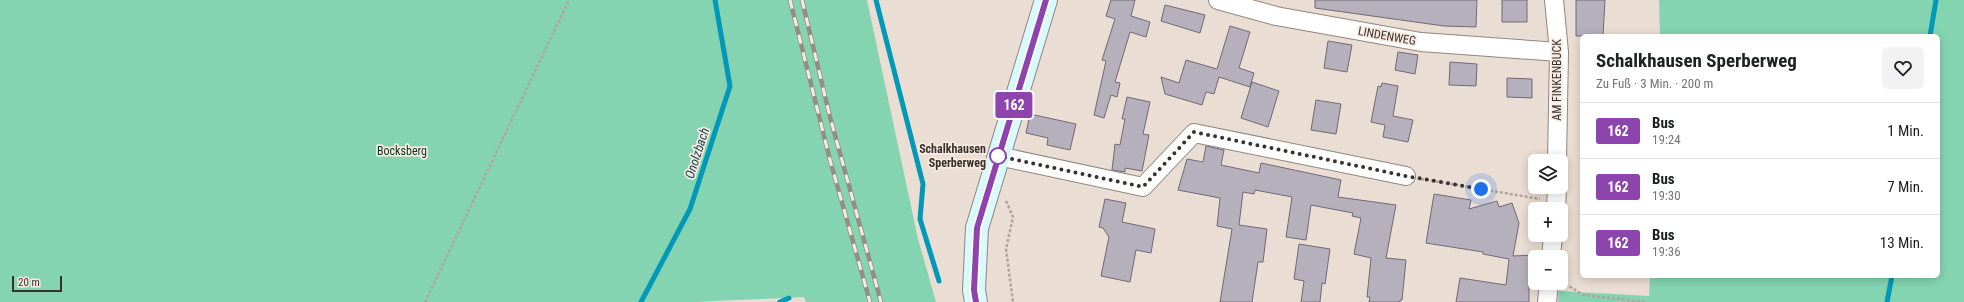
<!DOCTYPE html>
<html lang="de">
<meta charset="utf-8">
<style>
body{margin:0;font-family:"Roboto Condensed",sans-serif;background:#f2f2f2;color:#202124;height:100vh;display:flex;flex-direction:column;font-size:15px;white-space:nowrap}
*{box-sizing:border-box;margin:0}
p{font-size:13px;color:#757577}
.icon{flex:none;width:22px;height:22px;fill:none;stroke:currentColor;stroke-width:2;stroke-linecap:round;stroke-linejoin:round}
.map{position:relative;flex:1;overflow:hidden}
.panel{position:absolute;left:1580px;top:34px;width:360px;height:244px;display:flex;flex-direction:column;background:#fff;border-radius:6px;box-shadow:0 2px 10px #0003}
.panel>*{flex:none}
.badge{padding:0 8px;border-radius:3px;font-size:14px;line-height:26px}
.controls{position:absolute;left:1528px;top:154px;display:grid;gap:8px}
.controls a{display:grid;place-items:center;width:40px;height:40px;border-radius:6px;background:#fff;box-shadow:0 2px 10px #0003;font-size:20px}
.scale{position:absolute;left:12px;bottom:10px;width:50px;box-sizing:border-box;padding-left:4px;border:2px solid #38322f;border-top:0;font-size:11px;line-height:14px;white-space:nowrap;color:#38322f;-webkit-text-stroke:3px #f8eae0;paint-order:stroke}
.you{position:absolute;width:20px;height:20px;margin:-10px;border:3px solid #fff;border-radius:50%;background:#1a73e8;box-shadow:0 0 0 6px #1a73e833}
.map>.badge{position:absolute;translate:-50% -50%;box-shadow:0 0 0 2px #fff}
.round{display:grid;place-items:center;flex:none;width:42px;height:42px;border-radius:6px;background:#f2f2f2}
.overview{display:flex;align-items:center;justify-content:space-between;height:68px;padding:0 16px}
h1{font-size:19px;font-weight:700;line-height:30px}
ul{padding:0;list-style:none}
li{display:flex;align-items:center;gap:12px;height:56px;padding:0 16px;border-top:1px solid #e0e0e0}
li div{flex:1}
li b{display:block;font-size:15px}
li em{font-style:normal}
li .badge{min-width:44px;font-weight:700;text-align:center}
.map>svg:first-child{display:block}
.green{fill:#84d4b1}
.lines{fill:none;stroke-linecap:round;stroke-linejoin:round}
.stream{stroke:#0298b7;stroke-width:5}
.building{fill:#b6afbc;stroke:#706976}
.minor-casing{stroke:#92867d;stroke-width:20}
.secondary-casing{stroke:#92867d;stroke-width:24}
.path{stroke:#afa59d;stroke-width:2.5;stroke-dasharray:3 2;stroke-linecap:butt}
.minor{stroke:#fff;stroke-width:18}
.secondary{stroke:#d8f9fd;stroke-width:22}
.rail-casing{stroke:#958c85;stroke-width:4.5}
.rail{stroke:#f8eae0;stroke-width:3;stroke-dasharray:9;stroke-linecap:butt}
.line-casing{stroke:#fff;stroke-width:9}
.line{stroke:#8e44ad;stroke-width:6}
.walk{stroke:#38322f;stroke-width:4;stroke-dasharray:0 7.2}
.stop-dot{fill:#fff;stroke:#8e44ad;stroke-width:2}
.labels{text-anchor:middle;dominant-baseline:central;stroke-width:3.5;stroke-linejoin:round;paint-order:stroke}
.street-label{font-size:12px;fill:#38322f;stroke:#f8eae0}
.stop-label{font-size:12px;font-weight:bold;fill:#38322f;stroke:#f8eae0;text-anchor:end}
.park-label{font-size:12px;fill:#043424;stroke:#f8eae0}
.water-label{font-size:13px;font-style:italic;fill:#104452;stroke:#f8eae0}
</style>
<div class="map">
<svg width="1964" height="302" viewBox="0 0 1964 302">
<rect width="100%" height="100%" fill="#eaddd3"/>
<!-- green -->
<path class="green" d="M 0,0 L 867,0 L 918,239 L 936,302 L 806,302 L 804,297 L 695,302 L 0,302 Z
M 1659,0 L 1964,0 L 1964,302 L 1558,302 L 1559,291 L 1649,296 L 1650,276 L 1938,276 L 1938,36 L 1660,36 Z"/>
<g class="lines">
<!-- stream -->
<path class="stream" d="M 876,0 L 923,184 L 920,219 L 939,281
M 1930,36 L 1936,0
M 641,302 L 690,209 L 730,86 L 715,0
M 780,302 L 789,298
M 1887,302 L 1892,276"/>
</g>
<!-- building -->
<path class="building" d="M 1111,0 L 1135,0 L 1131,16 L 1150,22 L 1146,37 L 1130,32 L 1115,82 L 1120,83 L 1117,97 L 1111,95 L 1104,118 L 1094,115 L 1106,61 L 1102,60 L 1115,19 L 1106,16 Z
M 1315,0 L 1477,0 L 1476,27 L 1444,26 L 1315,8 Z
M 1502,0 L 1527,0 L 1527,22 L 1502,22 Z
M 1576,0 L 1605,0 L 1603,36 L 1576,36 Z
M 1165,5 L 1205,15 L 1200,33 L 1161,21 Z
M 1230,26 L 1250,32 L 1239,68 L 1254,73 L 1250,87 L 1219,77 L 1214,94 L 1206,92 L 1202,105 L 1165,94 L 1161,77 L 1179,83 L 1186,60 L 1217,69 Z
M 1328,41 L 1352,45 L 1347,72 L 1324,68 Z
M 1398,52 L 1418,55 L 1415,74 L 1395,70 Z
M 1450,62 L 1477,64 L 1476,86 L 1449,85 Z
M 1507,78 L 1532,79 L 1532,98 L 1507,97 Z
M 1252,82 L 1279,91 L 1268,127 L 1241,118 Z
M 1382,83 L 1398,86 L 1393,116 L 1413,120 L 1408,142 L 1383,137 L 1385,125 L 1371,122 L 1378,86 L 1381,87 Z
M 1127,97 L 1150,102 L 1143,134 L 1149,135 L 1142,171 L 1125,168 L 1125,172 L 1112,170 L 1115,144 L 1120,145 L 1125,119 L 1122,119 Z
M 1316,100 L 1341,104 L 1336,134 L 1311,130 Z
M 1030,114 L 1076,124 L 1070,150 L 1047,145 L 1048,138 L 1026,133 Z
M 1206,146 L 1224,150 L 1221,165 L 1259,173 L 1261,163 L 1341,180 L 1338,197 L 1396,205 L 1386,258 L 1406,260 L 1402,300 L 1400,300 L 1400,302 L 1369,302 L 1370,297 L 1367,297 L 1371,258 L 1354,254 L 1361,218 L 1352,216 L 1353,213 L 1311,205 L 1306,240 L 1286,237 L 1292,197 L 1255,190 L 1254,194 L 1243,192 L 1239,225 L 1267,229 L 1263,262 L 1258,262 L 1252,302 L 1220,302 L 1232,229 L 1217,226 L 1220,198 L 1178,190 L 1187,159 L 1203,162 Z
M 1434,194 L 1471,200 L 1469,209 L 1497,201 L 1499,207 L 1512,203 L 1519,223 L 1513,256 L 1535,255 L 1535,272 L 1529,272 L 1529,302 L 1456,302 L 1460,278 L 1506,285 L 1509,259 L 1483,254 L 1483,252 L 1426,243 Z
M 1105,199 L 1126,203 L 1122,222 L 1155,229 L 1151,253 L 1136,250 L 1130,282 L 1101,276 L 1109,237 L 1103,228 L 1099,227 Z
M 1299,244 L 1330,249 L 1325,284 L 1322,283 L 1320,302 L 1301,302 L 1304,281 L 1294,279 Z"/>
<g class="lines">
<!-- minor casing -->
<g class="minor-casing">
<path id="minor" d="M 1218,0 L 1276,16 L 1421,42 L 1559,52
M 1554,0 L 1559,52 L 1557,161
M 998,156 L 1143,187 L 1194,133 L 1406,176
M 1556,209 L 1557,187
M 1551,257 L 1553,235
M 1547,302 L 1549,283"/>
</g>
<!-- secondary casing -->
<g class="secondary-casing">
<path id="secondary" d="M 976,302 L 974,290 L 977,228 L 1046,0"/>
</g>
<!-- path -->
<path class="path" d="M 1421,179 L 1540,199
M 1006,201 L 1013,217 L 1006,249 L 1013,302
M 1565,284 L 1584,295 L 1646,302
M 425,302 L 569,0"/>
<!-- minor -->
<use href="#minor" class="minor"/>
<!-- secondary -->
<use href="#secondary" class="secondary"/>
<!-- rail casing -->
<g class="rail-casing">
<path id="rail" d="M 790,0 L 830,160 L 870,302
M 802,0 L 830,117 L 881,302"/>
</g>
<!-- rail -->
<use href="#rail" class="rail"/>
</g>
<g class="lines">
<!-- line casing -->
<g class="line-casing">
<path id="line" d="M 976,302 L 974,290 L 977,228 L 1046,0"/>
</g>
<!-- line -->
<use href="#line" class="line"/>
<!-- walk -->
<path class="walk" d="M 998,156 L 1143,187 L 1194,132 L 1406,176 L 1481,189"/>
</g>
<!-- markers -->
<circle class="stop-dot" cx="998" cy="156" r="8"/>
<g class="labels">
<!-- street labels -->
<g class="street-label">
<text transform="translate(1387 36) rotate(10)">LINDENWEG</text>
<text transform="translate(1557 80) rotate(-90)">AM FINKENBUCK</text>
</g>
<!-- stop labels -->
<g class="stop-label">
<text x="986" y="149">Schalkhausen<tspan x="986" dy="14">Sperberweg</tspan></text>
</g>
<!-- park labels -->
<g class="park-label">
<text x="402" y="151">Bocksberg</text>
</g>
<!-- water labels -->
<g class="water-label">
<text transform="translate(697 153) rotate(-72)">Onolzbach</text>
</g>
</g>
</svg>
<div class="controls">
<a><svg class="icon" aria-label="layers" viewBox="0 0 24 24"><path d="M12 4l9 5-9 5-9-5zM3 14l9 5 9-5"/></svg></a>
<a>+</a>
<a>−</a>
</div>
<div class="scale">20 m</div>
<div class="you" style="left:1481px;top:189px"></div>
<b class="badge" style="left:1014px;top:105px;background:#8e44ad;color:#fff">162</b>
<section class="panel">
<div class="overview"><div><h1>Schalkhausen Sperberweg</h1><p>Zu Fuß · 3 Min. · 200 m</p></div><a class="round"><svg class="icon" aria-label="heart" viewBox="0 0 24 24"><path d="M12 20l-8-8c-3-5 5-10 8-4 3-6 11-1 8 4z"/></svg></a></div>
<ul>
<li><span class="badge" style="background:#8e44ad;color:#fff">162</span><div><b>Bus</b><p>19:24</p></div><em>1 Min.</em></li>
<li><span class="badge" style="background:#8e44ad;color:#fff">162</span><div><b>Bus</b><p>19:30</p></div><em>7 Min.</em></li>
<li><span class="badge" style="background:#8e44ad;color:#fff">162</span><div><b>Bus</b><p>19:36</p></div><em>13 Min.</em></li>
</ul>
</section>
</div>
